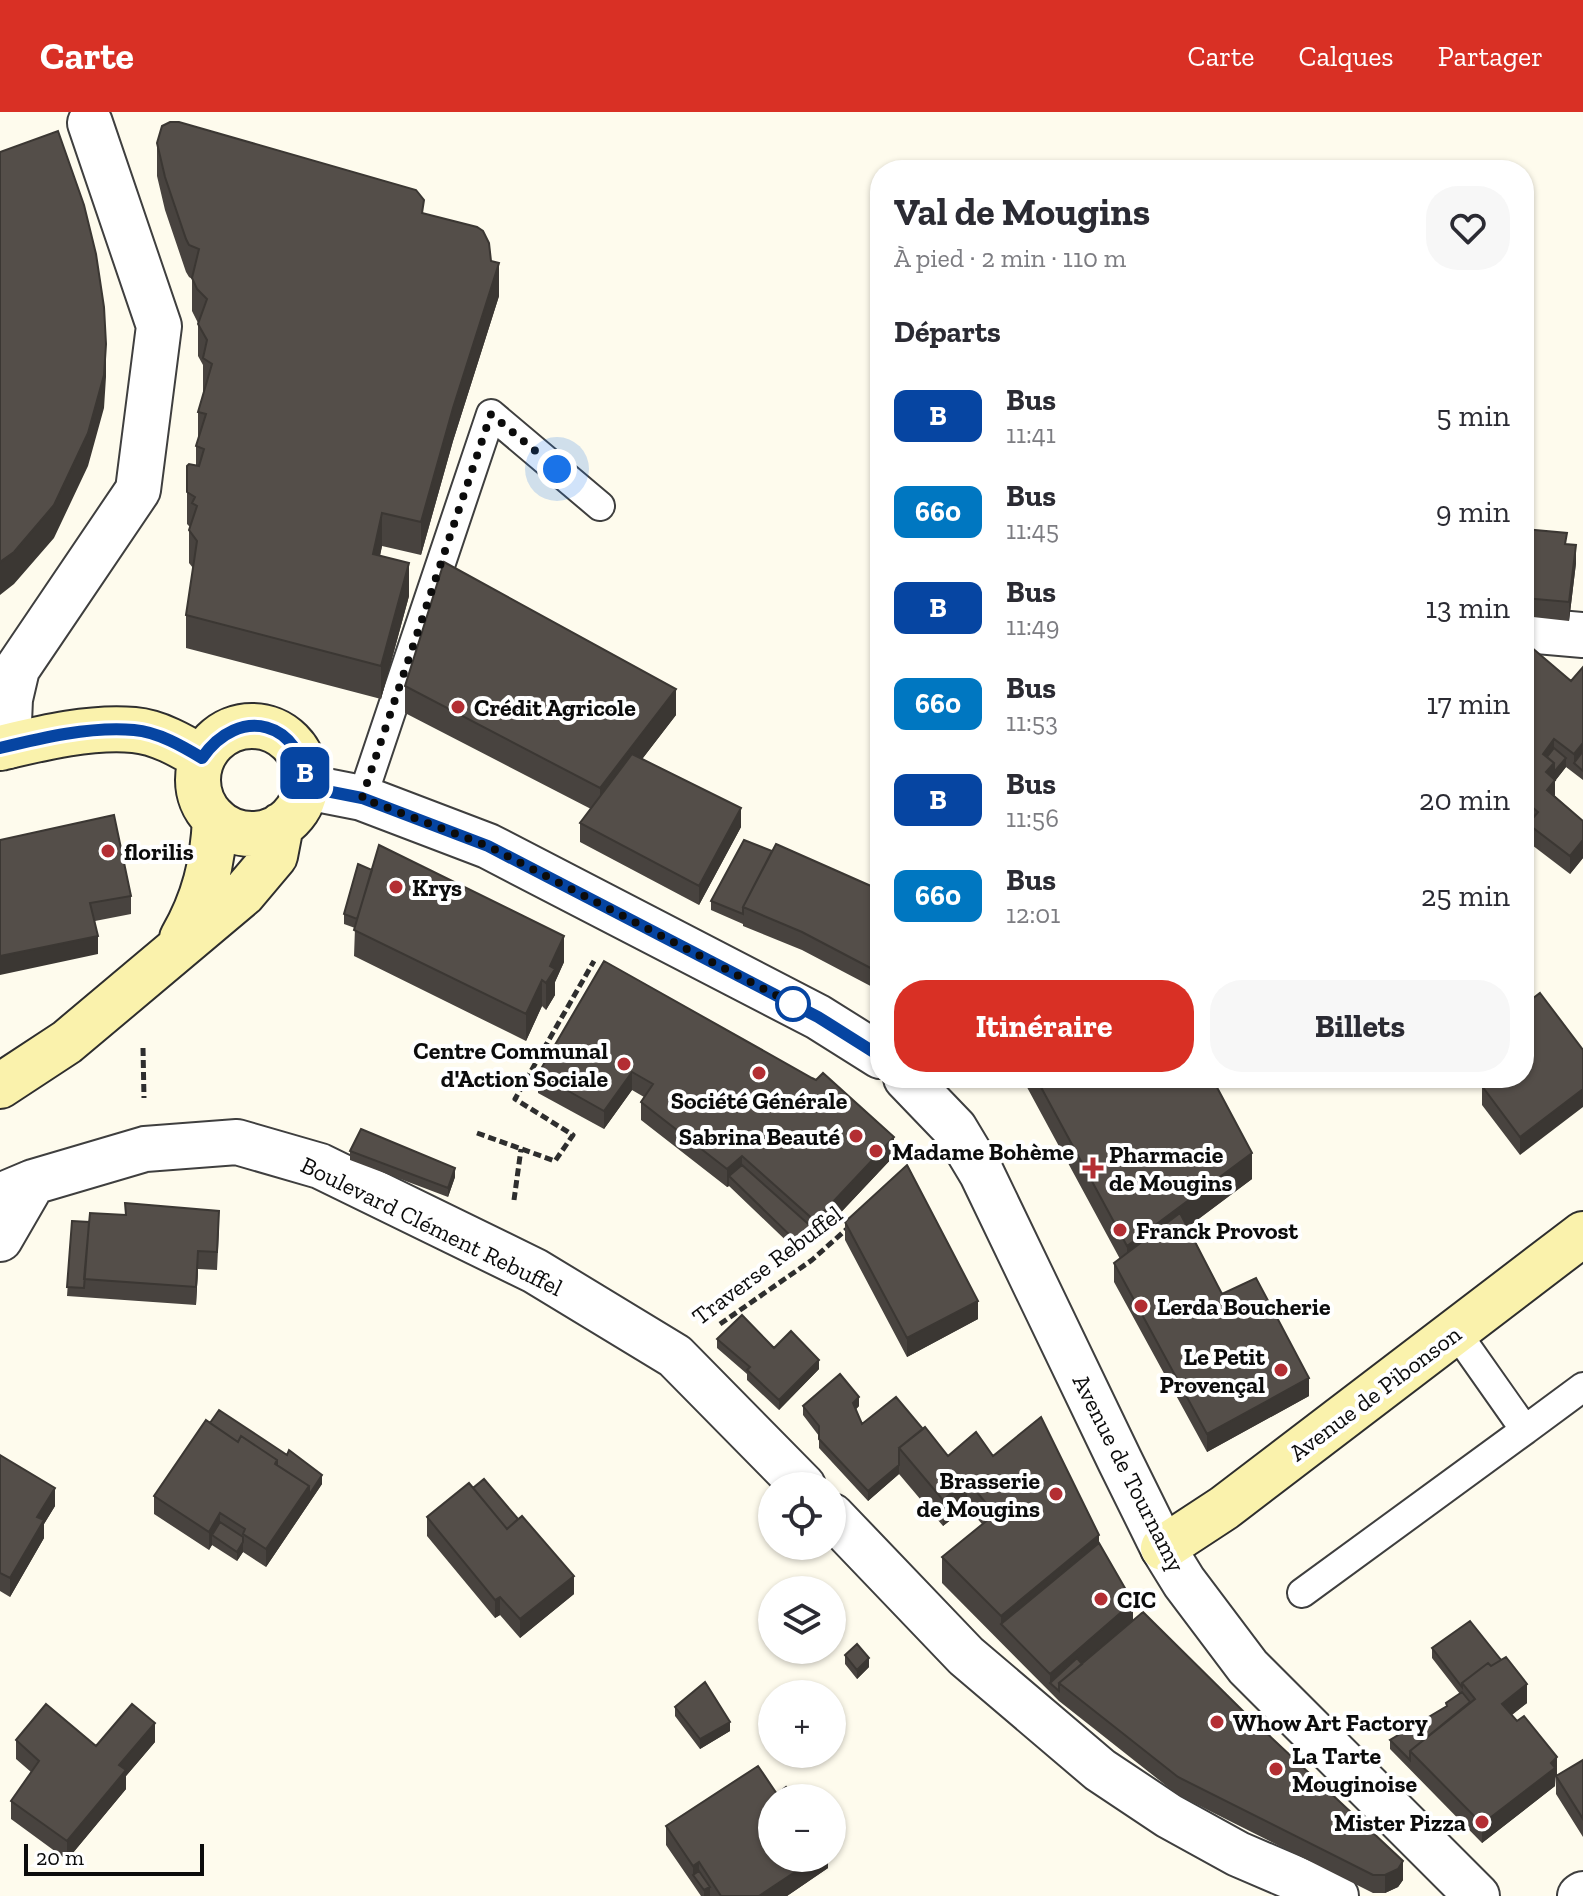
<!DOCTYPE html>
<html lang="fr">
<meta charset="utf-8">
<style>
body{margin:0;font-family:"Zilla Slab",serif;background:#f7f7f7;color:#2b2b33;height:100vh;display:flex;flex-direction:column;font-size:30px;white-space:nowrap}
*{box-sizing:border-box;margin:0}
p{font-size:26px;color:#7c7c81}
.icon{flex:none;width:44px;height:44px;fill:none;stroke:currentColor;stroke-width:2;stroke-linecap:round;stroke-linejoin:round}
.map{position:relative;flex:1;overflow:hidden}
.panel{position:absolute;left:870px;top:48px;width:664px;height:928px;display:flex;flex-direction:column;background:#fff;border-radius:32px;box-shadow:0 2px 6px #0004}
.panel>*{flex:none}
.badge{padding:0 16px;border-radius:12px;font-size:28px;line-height:52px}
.controls{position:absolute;left:758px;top:1360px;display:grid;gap:16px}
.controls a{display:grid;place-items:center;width:88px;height:88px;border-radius:50%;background:#fff;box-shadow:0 2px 6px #0004;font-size:40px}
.scale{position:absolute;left:24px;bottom:20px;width:180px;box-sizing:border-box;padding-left:8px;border:4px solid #0c0c0c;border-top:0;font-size:22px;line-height:28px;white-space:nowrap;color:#0c0c0c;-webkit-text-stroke:6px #fff;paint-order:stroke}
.you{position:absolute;width:40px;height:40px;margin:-20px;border:6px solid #fff;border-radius:50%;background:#1a73e8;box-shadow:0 0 0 12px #1a73e833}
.map>.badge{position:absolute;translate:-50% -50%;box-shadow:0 0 0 4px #fff}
h2{padding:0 24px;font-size:30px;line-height:72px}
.round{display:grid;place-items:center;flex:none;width:84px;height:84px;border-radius:32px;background:#f7f7f7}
.summary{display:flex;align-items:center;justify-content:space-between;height:136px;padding:0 24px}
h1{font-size:38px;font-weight:800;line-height:60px}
.cta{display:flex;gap:16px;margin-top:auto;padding:16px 24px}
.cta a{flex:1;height:92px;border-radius:32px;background:#d93025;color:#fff;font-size:32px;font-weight:800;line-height:92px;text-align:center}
.cta a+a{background:#f7f7f7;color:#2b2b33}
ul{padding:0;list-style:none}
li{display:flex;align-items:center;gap:24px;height:96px;padding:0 24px}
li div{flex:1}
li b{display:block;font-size:30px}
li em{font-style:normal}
li .badge{min-width:88px;font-weight:700;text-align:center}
header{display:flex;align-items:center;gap:48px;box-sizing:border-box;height:112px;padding:0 40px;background:#d93025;color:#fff}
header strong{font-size:38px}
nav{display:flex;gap:44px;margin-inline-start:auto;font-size:28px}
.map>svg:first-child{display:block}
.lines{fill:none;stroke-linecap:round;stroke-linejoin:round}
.lane-casing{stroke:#3f3f3f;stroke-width:32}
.street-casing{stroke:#3f3f3f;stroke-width:48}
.secondary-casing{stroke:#2e2e2e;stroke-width:48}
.path{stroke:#2e2e2e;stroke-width:5;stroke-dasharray:8 4;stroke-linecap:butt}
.lane{stroke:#fff;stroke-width:28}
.street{stroke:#fff;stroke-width:44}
.secondary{stroke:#faf2ac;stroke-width:44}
.wall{fill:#48433f}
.shaded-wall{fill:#3b3733}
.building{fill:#544e49;stroke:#3b3733;stroke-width:2}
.line-casing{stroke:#fff;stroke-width:18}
.line{stroke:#0645a2;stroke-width:12}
.walk{stroke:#0c0c0c;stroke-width:8;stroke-dasharray:0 14.4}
.poi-dot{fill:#b32e33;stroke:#fff;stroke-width:3}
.stop-dot{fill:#fff;stroke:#0645a2;stroke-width:4}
.labels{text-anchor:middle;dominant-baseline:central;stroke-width:8;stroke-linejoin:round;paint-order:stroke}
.poi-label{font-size:24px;font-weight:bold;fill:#0c0c0c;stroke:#fff;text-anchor:start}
.street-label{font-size:24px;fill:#0c0c0c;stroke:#fff}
</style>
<header>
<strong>Carte</strong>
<nav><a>Carte</a><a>Calques</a><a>Partager</a></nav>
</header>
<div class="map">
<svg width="1583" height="1784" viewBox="0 0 1583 1784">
<rect width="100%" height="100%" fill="#fefbed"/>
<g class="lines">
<!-- lane casing -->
<g class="lane-casing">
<path id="lane" d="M 362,686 L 491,302 L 600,394
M 1456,1220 L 1525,1318 L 1583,1275
M 1302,1481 L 1525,1318"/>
</g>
<!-- street casing -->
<g class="street-casing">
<path id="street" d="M 1524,518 L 1583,523
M 8,634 L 10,587 L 17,557 L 138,378 L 159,214 L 90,11
M 306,675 L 362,686 L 488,734 L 818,905 L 880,944
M 906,966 L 955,1017 L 982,1062 L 1120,1349 L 1163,1436 L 1184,1470 L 1248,1555 L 1477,1784
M 0,1084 L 33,1070 L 145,1037 L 237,1030 L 320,1054 L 535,1159 L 675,1244 L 803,1374
M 0,1127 L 33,1070
M 832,1404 L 966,1544 L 1100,1658 L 1169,1704 L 1238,1742 L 1336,1784
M 1580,1784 L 1583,1782"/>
</g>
<!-- secondary casing -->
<g class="secondary-casing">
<path id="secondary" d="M198 668a54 54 0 1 1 108 0a54 54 0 1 1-108 0Z
M 0,636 C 42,626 91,614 134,618 C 158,620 182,634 202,646
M 182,826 C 204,788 213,751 215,707
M 0,974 L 67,930 L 243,782 L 275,744 L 281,713
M 1163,1436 L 1224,1396 L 1583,1122"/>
</g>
<!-- path -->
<path class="path" d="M 143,936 L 144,986
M 477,1021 L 555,1049 L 573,1023 L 515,987 L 594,849
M 514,1088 L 521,1037
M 720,1212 L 812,1148 L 849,1115"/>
<!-- lane -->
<use href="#lane" class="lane"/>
<!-- street -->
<use href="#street" class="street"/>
<!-- secondary -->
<use href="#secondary" class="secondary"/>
</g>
<!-- wall -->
<path class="wall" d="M 157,31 L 424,101 L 491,149 L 499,184 L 453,329 L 421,443 L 382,434 L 380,444 L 409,484 L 381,587 L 186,536 L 186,503 L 193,456 L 189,451 L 189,418 L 190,415 L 187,412 L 187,354 L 196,353 L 196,334 L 198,327 L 198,300 L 204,280 L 203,279 L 203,253 L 198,244 L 198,211 L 192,199 L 192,167 L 189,165 L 186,160 L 165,98 L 157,64 Z
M 1524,417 L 1567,432 L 1576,451 L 1569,509 L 1524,504 Z
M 1524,529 L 1571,569 L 1583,555 L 1583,668 L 1566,655 L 1555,669 L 1555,684 L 1583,709 L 1583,746 L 1570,762 L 1528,730 L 1529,711 L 1524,707 Z
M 405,574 L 676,603 L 642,647 L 741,715 L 699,793 L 580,730 L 580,711 L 591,697 L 405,601 Z
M 0,728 L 131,784 L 131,802 L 95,809 L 98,842 Z
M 772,739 L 877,776 L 880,771 L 880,879 L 802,838 L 743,814 L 743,812 L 711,798 L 711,789 Z
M 344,802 L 564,850 L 555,870 L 555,883 L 546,898 L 542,894 L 526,929 L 354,844 L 355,816 L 344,812 Z
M 604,849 L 894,1044 L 813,1130 L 799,1141 L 729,1074 L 727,1075 L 641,1008 L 641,990 L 644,985 L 632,978 L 604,1017 L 538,981 L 538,962 Z
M 1022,966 L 1212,966 L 1252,1067 L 1188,1115 L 1222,1182 L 1309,1284 L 1207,1340 L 1114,1170 L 1114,1151 L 1120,1147 Z
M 1524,966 L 1520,1043 L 1482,993 L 1482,974 Z
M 350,1039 L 455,1065 L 448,1085 L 350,1048 Z
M 72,1109 L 219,1117 L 217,1158 L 198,1157 L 196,1193 L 67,1184 Z
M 845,1110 L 978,1207 L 907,1245 L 845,1128 Z
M 717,1227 L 819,1257 L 779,1298 L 747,1268 L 747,1262 L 717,1236 Z
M 803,1294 L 859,1294 L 856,1297 L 862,1312 L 923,1317 L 948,1344 L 993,1344 L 1099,1431 L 1133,1508 L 1403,1768 L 1398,1775 L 1385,1781 L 1373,1781 L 1178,1683 L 1059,1589 L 942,1471 L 942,1445 L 982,1412 L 967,1395 L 943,1414 L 899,1362 L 868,1389 L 819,1336 L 819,1324 L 803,1303 Z
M 0,1343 L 55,1394 L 44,1412 L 44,1426 L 10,1485 L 0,1479 Z
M 322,1372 L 266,1455 L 243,1440 L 237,1449 L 212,1433 L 209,1438 L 154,1402 L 154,1384 Z
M 427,1405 L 574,1482 L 520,1526 L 500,1503 L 495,1506 L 427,1424 Z
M 1432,1536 L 1527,1591 L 1512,1603 L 1557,1663 L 1583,1648 L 1583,1725 L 1556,1682 L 1556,1664 L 1555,1674 L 1482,1731 L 1390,1637 L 1390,1628 L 1446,1595 L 1446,1591 L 1460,1582 L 1432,1546 Z
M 845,1543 L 869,1555 L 857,1567 L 845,1552 Z
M 675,1595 L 730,1619 L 700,1637 L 675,1604 Z
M 16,1628 L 96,1634 L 155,1630 L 126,1664 L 126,1677 L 67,1748 L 11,1707 L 11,1689 L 31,1660 L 16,1647 Z
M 777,1682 L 828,1746 L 828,1756 L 787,1784 L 701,1784 L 666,1733 L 666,1714 Z"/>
<!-- shaded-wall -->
<path class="shaded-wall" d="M 499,151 L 499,184 L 453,329 L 421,443 L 421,410 L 453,296 Z
M 106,232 L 106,265 L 104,296 L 88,354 L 54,426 L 14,472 L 0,483 L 0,450 Z
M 382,401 L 382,434 L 373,475 L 373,442 Z
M 1576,433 L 1576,451 L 1569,509 L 1569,490 Z
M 409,451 L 409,484 L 381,587 L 381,554 Z
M 676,577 L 676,603 L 600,702 L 600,676 Z
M 1554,627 L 1554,645 L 1548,654 L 1543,642 Z
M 1583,631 L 1583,649 L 1574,651 L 1574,642 Z
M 1566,646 L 1566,655 L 1555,669 L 1555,686 L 1547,696 L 1546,660 L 1554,651 Z
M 741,696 L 741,715 L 699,793 L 699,774 Z
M 1583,728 L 1583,746 L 1570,762 L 1570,744 Z
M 98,824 L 98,842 L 0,863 L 0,844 Z
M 564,824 L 564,850 L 555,870 L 555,883 L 546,898 L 546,871 L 550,854 Z
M 542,868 L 542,894 L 526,929 L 526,902 Z
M 632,960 L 632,978 L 604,1017 L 604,999 Z
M 1583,977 L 1583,995 L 1520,1043 L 1520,1025 Z
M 894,1025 L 894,1044 L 813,1130 L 799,1141 L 799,1132 L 815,1118 L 815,1109 Z
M 1252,1041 L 1252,1067 L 1127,1160 L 1127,1134 Z
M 742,1044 L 742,1063 L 729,1064 L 729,1074 L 727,1075 L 727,1057 Z
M 455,1056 L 455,1065 L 448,1085 L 448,1076 Z
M 198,1139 L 198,1157 L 196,1193 L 196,1175 Z
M 978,1189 L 978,1207 L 907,1245 L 907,1226 Z
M 819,1248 L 819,1257 L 779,1298 L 779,1288 Z
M 1309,1266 L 1309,1284 L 1207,1340 L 1207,1322 Z
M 859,1285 L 859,1294 L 853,1300 L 853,1291 Z
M 899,1353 L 899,1362 L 868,1389 L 868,1379 Z
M 322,1363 L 322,1372 L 266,1455 L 266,1437 L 309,1374 Z
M 967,1368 L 967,1395 L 943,1414 L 943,1388 Z
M 55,1376 L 55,1394 L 44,1412 L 44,1426 L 10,1485 L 10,1466 L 37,1405 Z
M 220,1401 L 220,1419 L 212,1423 L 212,1433 L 209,1438 L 209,1420 Z
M 1099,1423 L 1099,1449 L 1001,1512 L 1001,1504 Z
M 243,1430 L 243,1440 L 237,1449 L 237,1440 Z
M 574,1464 L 574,1482 L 520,1526 L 520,1507 Z
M 500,1485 L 500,1503 L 495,1506 L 495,1488 Z
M 1133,1490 L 1133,1508 L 1055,1575 L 1050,1571 L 1050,1562 Z
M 869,1546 L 869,1555 L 857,1567 L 857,1558 Z
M 1527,1572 L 1527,1591 L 1502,1610 L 1502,1592 Z
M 730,1610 L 730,1619 L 700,1637 L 700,1627 Z
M 155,1611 L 155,1630 L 126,1664 L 126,1677 L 67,1748 L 67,1729 L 119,1653 Z
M 1557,1645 L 1557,1663 L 1555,1665 L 1555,1674 L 1482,1731 L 1482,1712 Z
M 816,1746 L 828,1746 L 828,1756 L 787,1784 L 759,1784 Z
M 1403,1749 L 1403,1768 L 1398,1775 L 1385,1781 L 1385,1763 Z
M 699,1750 L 699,1768 L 693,1763 L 693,1773 L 693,1754 Z
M 710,1775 L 710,1784 L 704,1784 L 704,1778 Z"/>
<!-- building -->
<path class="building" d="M 170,10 L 179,10 L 416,78 L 424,88 L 422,101 L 477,115 L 483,119 L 489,131 L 491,149 L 499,151 L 453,296 L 421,410 L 382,401 L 373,442 L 409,451 L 381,554 L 186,503 L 197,429 L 189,418 L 197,394 L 192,391 L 195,385 L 187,380 L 187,354 L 189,352 L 199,354 L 204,337 L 196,334 L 206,302 L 198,300 L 212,252 L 203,246 L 207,228 L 198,212 L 207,187 L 197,177 L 192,166 L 199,137 L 189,133 L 186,127 L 165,65 L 157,31 L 162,14 Z
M 58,19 L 84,93 L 96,142 L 104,195 L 106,232 L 104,263 L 88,321 L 54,393 L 14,440 L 0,450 L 0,40 Z
M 1524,417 L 1567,421 L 1565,432 L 1576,433 L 1569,490 L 1524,486 Z
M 444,450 L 676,577 L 600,676 L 405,574 Z
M 1524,529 L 1571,569 L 1583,555 L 1583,631 L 1574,642 L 1554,627 L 1543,642 L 1554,651 L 1546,660 L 1555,668 L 1547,678 L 1583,709 L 1583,728 L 1570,744 L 1528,712 L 1538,700 L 1524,688 Z
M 1554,636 L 1566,646 L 1554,660 L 1554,651 L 1547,645 Z
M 1583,639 L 1583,659 L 1574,651 Z
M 632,642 L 741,696 L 699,774 L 580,711 Z
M 114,703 L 131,784 L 90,791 L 98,824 L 0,844 L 0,728 Z
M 744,728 L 772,739 L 743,795 L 743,802 L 711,789 Z
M 776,732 L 880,778 L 880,861 L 802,820 L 743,795 Z
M 379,733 L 564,824 L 550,854 L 555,857 L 546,871 L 542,868 L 526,902 L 354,818 Z
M 358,752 L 372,758 L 357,807 L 344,802 Z
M 604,849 L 812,966 L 816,968 L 823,961 L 894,1025 L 815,1109 L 742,1044 L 727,1057 L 641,990 L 653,972 L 632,960 L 604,999 L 538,962 Z
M 1540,881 L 1583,938 L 1583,977 L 1520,1025 L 1482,974 L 1493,966 L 1524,966 L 1524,893 Z
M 1036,966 L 1212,966 L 1252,1041 L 1127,1134 Z
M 361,1017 L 455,1056 L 448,1076 L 350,1039 Z
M 742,1053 L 815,1118 L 813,1120 L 799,1132 L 729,1064 Z
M 907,1053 L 978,1189 L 907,1226 L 845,1110 Z
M 125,1091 L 219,1099 L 217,1140 L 198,1139 L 196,1175 L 84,1167 L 90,1101 L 126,1103 Z
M 1180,1101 L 1222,1182 L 1256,1166 L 1309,1266 L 1207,1322 L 1114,1151 Z
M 72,1109 L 89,1110 L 84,1176 L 67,1175 Z
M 742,1203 L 774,1236 L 791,1219 L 819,1248 L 779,1288 L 747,1258 L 750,1255 L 717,1227 Z
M 840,1262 L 859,1285 L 853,1291 L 862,1312 L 896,1285 L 923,1317 L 899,1336 L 899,1353 L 868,1379 L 819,1327 L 819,1314 L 803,1294 Z
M 219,1298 L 287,1343 L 289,1338 L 322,1363 L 309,1383 L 309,1374 L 277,1353 L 277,1348 L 241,1324 L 238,1330 L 210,1311 Z
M 1041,1305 L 1099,1423 L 1001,1504 L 942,1445 L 995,1402 L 967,1368 L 943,1388 L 899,1336 L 925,1315 L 948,1344 L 976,1320 L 993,1344 Z
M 206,1308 L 238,1330 L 241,1324 L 277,1348 L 275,1352 L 309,1374 L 266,1437 L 243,1422 L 245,1417 L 220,1401 L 209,1420 L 154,1384 Z
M 0,1343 L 55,1376 L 37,1405 L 44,1408 L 10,1466 L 0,1461 Z
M 484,1367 L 518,1407 L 507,1417 L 473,1376 Z
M 469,1371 L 507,1417 L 522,1404 L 574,1464 L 520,1507 L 500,1485 L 495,1488 L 427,1405 Z
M 220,1410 L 243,1425 L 243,1430 L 237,1440 L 212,1423 Z
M 1099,1431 L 1133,1490 L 1050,1562 L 1001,1512 Z
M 1143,1500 L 1244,1600 L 1403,1749 L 1398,1757 L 1385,1763 L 1373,1763 L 1178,1665 L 1059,1571 Z
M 1470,1509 L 1501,1548 L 1491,1554 L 1488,1551 L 1462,1571 L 1462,1575 L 1432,1536 Z
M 857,1532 L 869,1546 L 857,1558 L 845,1543 Z
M 1506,1545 L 1527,1572 L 1502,1592 L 1517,1609 L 1524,1604 L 1557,1645 L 1551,1651 L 1555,1656 L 1482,1712 L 1410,1639 L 1475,1587 L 1462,1571 L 1488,1551 L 1491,1554 Z
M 1077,1546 L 1082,1552 L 1059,1571 L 1059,1579 L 1050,1571 Z
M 705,1570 L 730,1610 L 700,1627 L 675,1595 Z
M 1462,1580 L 1470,1590 L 1410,1639 L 1410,1648 L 1390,1628 L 1447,1594 L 1446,1591 Z
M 46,1592 L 96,1634 L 132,1592 L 155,1611 L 119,1653 L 126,1658 L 67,1729 L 11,1689 L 39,1649 L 16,1628 Z
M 1583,1648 L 1583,1707 L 1556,1664 Z
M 758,1654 L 777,1682 L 786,1675 L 794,1686 L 772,1686 L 772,1746 L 816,1746 L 759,1784 L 721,1784 L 699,1750 L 693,1754 L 666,1714 Z
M 699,1759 L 710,1775 L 704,1778 L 693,1763 Z"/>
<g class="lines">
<!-- line casing -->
<g class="line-casing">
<path id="line" d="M 0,636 C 41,626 91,614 134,618 C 158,620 182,634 202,646 C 239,592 303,609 306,675 L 362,686 L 488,734 L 818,905 L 880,944"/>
</g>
<!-- line -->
<use href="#line" class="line"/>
<!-- walk -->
<path class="walk" d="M 557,357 L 491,302 L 362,686 L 488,734 L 793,892"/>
</g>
<!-- markers -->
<g class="poi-dot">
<circle cx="458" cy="595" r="8"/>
<circle cx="108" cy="739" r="8"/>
<circle cx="396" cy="775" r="8"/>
<circle cx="624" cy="952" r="8"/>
<circle cx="759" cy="961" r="8"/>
<circle cx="856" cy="1024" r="8"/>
<circle cx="876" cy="1039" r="8"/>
<path d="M1089 1044h8v8h8v8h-8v8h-8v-8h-8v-8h8z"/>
<circle cx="1120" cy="1118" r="8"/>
<circle cx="1141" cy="1194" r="8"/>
<circle cx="1281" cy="1258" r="8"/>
<circle cx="1056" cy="1382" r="8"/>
<circle cx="1101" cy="1487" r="8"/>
<circle cx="1217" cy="1610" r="8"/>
<circle cx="1276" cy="1657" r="8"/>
<circle cx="1482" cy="1710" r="8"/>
</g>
<circle class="stop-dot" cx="793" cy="892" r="16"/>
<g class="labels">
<!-- poi labels -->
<g class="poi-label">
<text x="474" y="595">Crédit Agricole</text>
<text x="124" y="739">florilis</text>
<text x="412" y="775">Krys</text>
<text x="608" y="938" text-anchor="end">Centre Communal<tspan x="608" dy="28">d'Action Sociale</tspan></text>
<text x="759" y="988" text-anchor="middle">Société Générale</text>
<text x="840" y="1024" text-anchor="end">Sabrina Beauté</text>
<text x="892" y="1039">Madame Bohème</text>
<text x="1109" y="1042">Pharmacie<tspan x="1109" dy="28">de Mougins</tspan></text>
<text x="1136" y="1118">Franck Provost</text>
<text x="1157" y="1194">Lerda Boucherie</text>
<text x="1265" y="1244" text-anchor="end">Le Petit<tspan x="1265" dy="28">Provençal</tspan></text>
<text x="1040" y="1368" text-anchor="end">Brasserie<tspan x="1040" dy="28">de Mougins</tspan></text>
<text x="1117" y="1487">CIC</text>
<text x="1233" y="1610">Whow Art Factory</text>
<text x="1292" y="1643">La Tarte<tspan x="1292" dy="28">Mouginoise</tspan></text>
<text x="1466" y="1710" text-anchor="end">Mister Pizza</text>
</g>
<!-- street labels -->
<g class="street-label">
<text transform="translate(432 1114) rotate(26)">Boulevard Clément Rebuffel</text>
<text transform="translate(767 1153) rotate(-37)">Traverse Rebuffel</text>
<text transform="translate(1375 1281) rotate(-37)">Avenue de Pibonson</text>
<text transform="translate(1129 1361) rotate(63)">Avenue de Tournamy</text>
</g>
</g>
</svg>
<div class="controls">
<a><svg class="icon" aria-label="locate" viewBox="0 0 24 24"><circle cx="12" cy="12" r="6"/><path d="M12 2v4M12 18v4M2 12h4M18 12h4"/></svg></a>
<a><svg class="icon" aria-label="layers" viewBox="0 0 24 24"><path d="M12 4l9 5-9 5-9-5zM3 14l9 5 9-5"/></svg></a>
<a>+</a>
<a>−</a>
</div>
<div class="scale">20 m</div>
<div class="you" style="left:557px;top:357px"></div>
<b class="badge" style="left:305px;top:661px;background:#0645a2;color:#fff">B</b>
<section class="panel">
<div class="summary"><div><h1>Val de Mougins</h1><p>À pied · 2 min · 110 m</p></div><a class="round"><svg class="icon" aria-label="heart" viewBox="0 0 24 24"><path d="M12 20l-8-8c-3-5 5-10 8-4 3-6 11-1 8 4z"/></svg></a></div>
<h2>Départs</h2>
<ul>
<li><span class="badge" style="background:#0645a2;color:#fff">B</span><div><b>Bus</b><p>11:41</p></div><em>5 min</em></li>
<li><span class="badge" style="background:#0077c1;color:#fff">660</span><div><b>Bus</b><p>11:45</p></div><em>9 min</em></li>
<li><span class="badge" style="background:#0645a2;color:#fff">B</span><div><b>Bus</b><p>11:49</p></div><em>13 min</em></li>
<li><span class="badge" style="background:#0077c1;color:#fff">660</span><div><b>Bus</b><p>11:53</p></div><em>17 min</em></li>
<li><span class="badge" style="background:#0645a2;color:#fff">B</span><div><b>Bus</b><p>11:56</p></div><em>20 min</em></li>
<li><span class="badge" style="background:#0077c1;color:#fff">660</span><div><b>Bus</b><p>12:01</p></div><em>25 min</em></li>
</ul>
<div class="cta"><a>Itinéraire</a><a>Billets</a></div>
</section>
</div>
